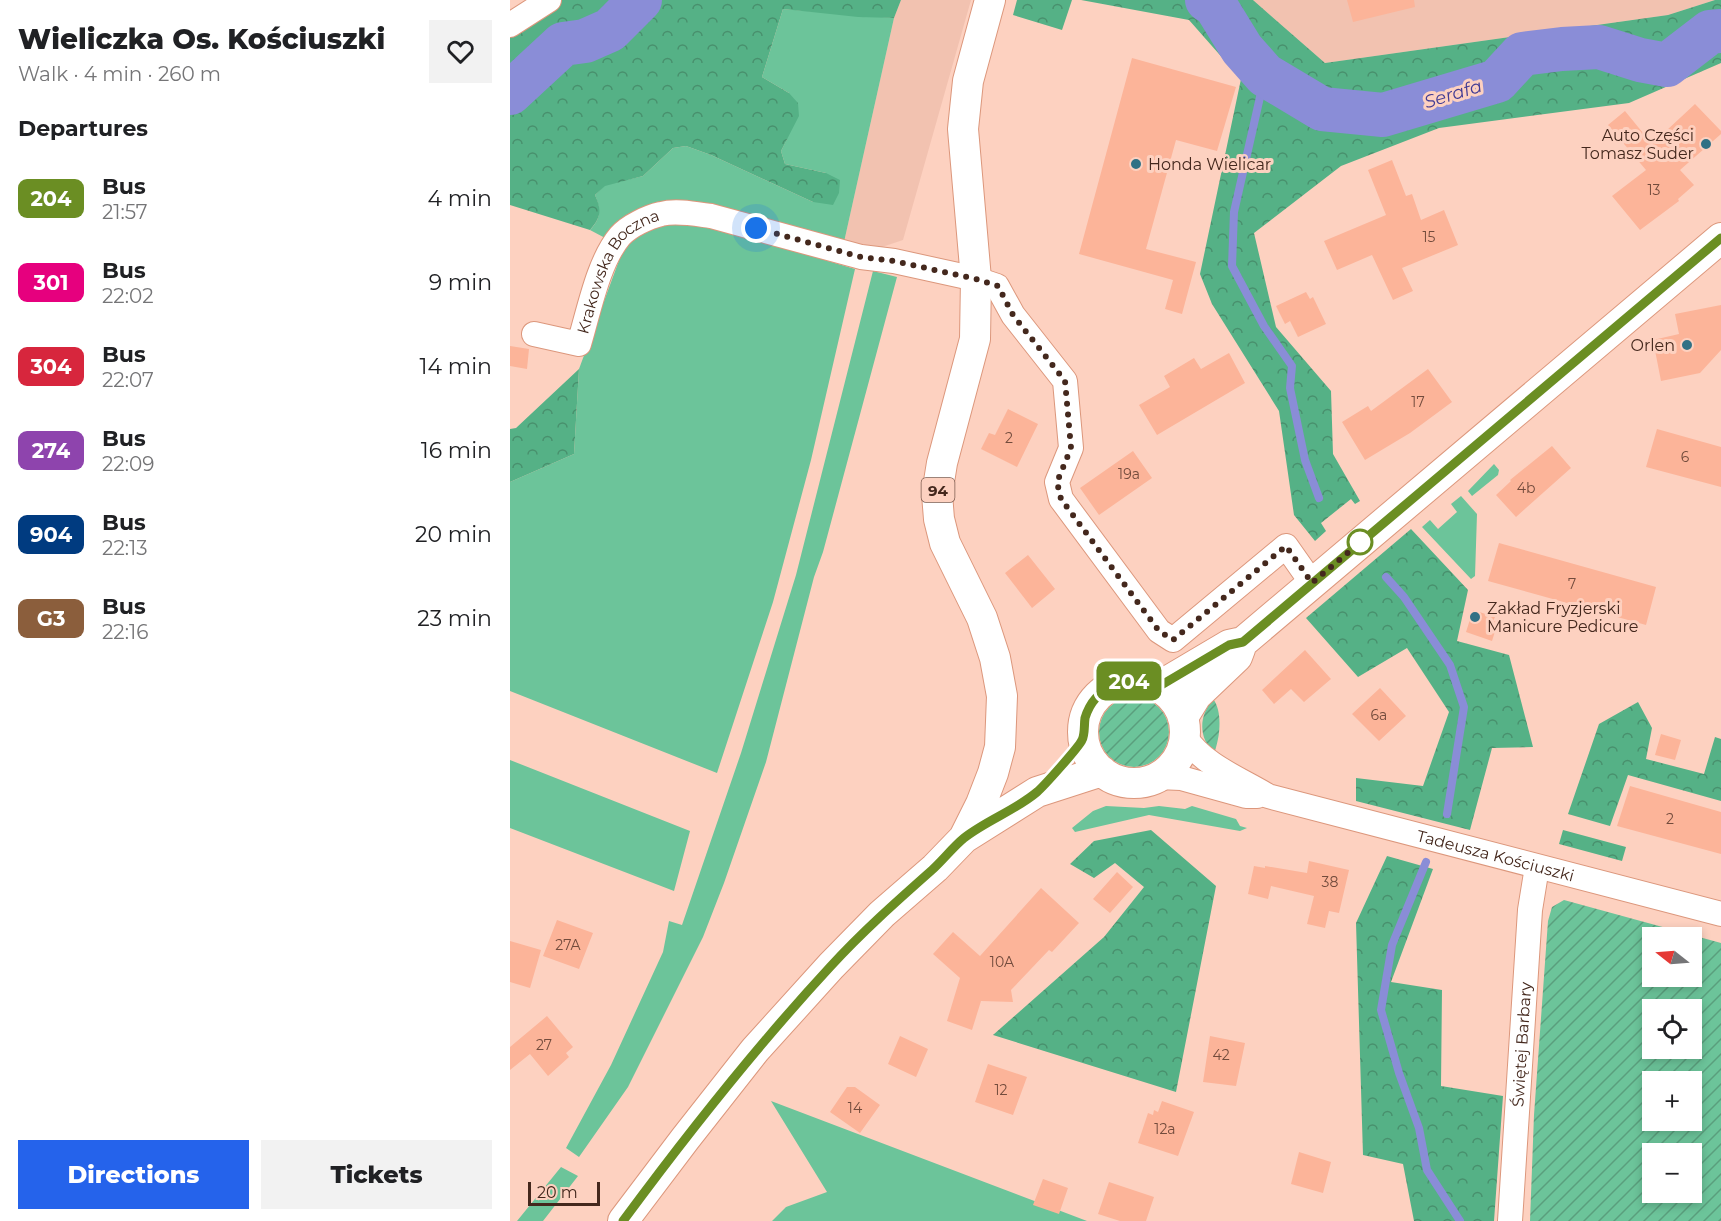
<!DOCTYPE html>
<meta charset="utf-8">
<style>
body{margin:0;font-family:Montserrat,sans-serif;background:#f2f2f2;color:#202124;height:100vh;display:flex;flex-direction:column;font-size:22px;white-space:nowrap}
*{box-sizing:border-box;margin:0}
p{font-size:20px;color:#757577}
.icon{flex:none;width:33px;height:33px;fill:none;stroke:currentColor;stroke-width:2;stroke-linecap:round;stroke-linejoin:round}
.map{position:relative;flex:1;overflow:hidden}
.drawer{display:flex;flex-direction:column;background:#fff;width:510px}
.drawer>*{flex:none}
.badge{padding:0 12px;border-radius:9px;font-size:21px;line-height:39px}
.needle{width:39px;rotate:287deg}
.controls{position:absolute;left:1132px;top:927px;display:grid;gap:12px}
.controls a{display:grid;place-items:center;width:60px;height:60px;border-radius:0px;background:#fff;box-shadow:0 3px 9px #0003;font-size:30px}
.scale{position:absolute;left:18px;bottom:15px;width:72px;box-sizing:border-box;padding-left:6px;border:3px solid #44281d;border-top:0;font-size:16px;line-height:21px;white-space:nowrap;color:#44281d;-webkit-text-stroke:4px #fdd1c0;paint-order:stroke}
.you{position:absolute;width:30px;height:30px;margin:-15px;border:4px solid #fff;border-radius:50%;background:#1a73e8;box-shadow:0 0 0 9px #1a73e833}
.map>.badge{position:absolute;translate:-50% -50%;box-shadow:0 0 0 3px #fff}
h2{padding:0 18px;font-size:22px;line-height:54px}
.round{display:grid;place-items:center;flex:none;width:63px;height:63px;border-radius:0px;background:#f2f2f2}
.summary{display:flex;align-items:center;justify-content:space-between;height:102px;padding:0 18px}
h1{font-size:28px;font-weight:800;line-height:45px}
.action{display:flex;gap:12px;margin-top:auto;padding:12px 18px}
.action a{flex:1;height:69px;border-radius:0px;background:#2563eb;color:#fff;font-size:24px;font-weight:800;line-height:69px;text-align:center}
.action a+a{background:#f2f2f2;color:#202124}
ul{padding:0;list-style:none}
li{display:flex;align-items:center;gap:18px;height:84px;padding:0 18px}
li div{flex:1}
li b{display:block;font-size:22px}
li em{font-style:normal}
li .badge{min-width:66px;font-weight:700;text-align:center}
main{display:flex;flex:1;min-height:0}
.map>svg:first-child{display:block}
.built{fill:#f2c2b0}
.green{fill:#6cc49a}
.forest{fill:url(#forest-crowns)}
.garden{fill:url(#garden-furrows);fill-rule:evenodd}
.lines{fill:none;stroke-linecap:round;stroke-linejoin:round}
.stream{stroke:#8a8dd7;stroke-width:8}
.river{stroke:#8a8dd7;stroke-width:44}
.building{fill:#fcb499}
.minor-casing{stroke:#dc977c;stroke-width:26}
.major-casing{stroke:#dc977c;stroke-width:32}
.minor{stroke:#fff;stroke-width:24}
.major{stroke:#fff;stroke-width:30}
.line-casing{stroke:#fff;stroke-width:14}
.line{stroke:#6b8e23;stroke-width:9}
.walk{stroke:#44281d;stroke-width:6;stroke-dasharray:0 10.8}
.poi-dot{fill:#317185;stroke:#fdd1c0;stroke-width:2}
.stop-dot{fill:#fff;stroke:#6b8e23;stroke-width:3}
.labels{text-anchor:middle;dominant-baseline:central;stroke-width:6;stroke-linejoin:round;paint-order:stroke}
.number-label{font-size:14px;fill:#724b3c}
.shield{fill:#fdd1c0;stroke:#7c5b4e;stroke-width:1.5}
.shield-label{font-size:15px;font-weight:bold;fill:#44281d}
.poi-label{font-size:16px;fill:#44281d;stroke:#fdd1c0;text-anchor:end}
.street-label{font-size:16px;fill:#44281d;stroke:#fdd1c0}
.water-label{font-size:18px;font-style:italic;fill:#423c94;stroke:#fdd1c0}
</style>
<main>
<section class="drawer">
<div class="summary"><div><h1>Wieliczka Os. Kościuszki</h1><p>Walk · 4 min · 260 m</p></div><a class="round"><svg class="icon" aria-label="heart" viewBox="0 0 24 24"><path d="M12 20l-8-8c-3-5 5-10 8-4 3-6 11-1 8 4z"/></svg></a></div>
<h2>Departures</h2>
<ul>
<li><span class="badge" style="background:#6b8e23;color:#fff">204</span><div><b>Bus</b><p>21:57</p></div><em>4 min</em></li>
<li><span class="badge" style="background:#e6007e;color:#fff">301</span><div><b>Bus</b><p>22:02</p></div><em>9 min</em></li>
<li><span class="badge" style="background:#d7263d;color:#fff">304</span><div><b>Bus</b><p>22:07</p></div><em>14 min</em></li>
<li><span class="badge" style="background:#8e44ad;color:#fff">274</span><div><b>Bus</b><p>22:09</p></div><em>16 min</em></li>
<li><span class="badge" style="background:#003b80;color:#fff">904</span><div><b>Bus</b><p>22:13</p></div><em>20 min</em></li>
<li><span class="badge" style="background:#8b5e3c;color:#fff">G3</span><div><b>Bus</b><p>22:16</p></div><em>23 min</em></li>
</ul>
<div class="action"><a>Directions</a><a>Tickets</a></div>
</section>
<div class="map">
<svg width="1211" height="1221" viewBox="0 0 1211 1221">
<defs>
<pattern id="forest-crowns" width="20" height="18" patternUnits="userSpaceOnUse" patternTransform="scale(1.5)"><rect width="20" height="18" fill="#55b186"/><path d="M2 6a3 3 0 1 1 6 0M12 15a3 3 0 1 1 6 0" fill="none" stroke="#48906d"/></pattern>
<pattern id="garden-furrows" width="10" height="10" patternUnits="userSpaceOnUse" patternTransform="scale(1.5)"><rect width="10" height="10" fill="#6cc49a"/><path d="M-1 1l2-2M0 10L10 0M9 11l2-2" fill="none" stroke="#5a9f7d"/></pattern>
</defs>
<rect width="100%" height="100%" fill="#fdd1c0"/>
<!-- built -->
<path class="built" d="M 391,0 L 461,0 L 393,240 L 372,247 L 334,242 L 384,18 Z
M 743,0 L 1205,0 L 1158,15 L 815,63 Z"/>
<!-- green -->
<path class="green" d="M 273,9 L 384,18 L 334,242 L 178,206 L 97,239 L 80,230 C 91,218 91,210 85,195 L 95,185 L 133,176 L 163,148 L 176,146 L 201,155 L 303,202 L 316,173 L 275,164 L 271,151 L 277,139 L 279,93 L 252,77 Z
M 157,219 L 218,231 L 345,269 L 301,460 L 263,602 L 207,773 L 0,691 L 0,482 L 64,454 L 69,369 L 114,247 L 129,229 Z
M 363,271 L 387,277 L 313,552 L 304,577 L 256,762 L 214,883 L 193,937 L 118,1087 L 69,1157 L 56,1148 L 101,1065 L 153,952 L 159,921 L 172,925 L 231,753 L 286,575 Z
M 984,464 L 989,470 L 988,475 L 962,496 L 958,491 Z
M 951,496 L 967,514 L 965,576 L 961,579 L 912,527 L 920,520 L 928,529 L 947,512 L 941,504 Z
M 0,760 L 180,831 L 164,891 L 0,828 Z
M 596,806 L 634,808 L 649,806 L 675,809 L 682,806 L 726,819 L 730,826 L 737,828 L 730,831 L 639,815 L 565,832 L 562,828 L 583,811 Z
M 261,1101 L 577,1221 L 262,1221 L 276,1207 L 317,1192 Z
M 51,1167 L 68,1176 L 33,1221 L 7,1221 Z"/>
<!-- forest -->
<path class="forest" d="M 49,0 L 391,0 L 384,18 L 348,17 L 273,9 L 252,77 L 279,93 L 288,103 L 289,116 L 271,151 L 275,164 L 316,173 L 330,180 L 329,193 L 323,205 L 303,202 L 201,155 L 176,146 L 163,148 L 133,176 L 95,186 L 85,195 C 92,210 91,218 80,230 L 0,205 L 0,32 Z
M 507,0 L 562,0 L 552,30 L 503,15 Z
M 571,0 L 743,0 L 815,63 L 1158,15 L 1205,0 L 1211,0 L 1211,63 L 1119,103 L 929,128 L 831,166 L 744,233 L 766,327 L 821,391 L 823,454 L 850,501 L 845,504 L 841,499 L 811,523 L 816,531 L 805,541 L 784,515 L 769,411 L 702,304 L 690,274 L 731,79 L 679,20 Z
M 69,369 L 64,454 L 0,482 L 0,429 L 6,428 Z
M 901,529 L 958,590 L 947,641 L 999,655 L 1023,747 L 982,748 L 960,830 L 846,801 L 846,778 L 913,786 L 939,712 L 897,648 L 848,677 L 796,618 Z
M 1128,702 L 1142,728 L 1136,759 L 1194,774 L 1205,737 L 1211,739 L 1211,801 L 1118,775 L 1100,826 L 1058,814 L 1089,724 Z
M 641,830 L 706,886 L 666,1092 L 483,1035 L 594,937 L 634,887 L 605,863 L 584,878 L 560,864 L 584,841 Z
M 1053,830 L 1116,847 L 1112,861 L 1049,844 Z
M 877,856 L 923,869 L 881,982 L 932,990 L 931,1086 L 993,1096 L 984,1221 L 904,1221 L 893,1164 L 853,1155 L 846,923 Z"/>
<!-- garden -->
<path class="garden" d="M589 732a35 35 0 1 1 70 0a35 35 0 1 1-70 0Z
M 703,699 C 713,711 710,739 704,753 C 688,737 689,716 703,699 Z
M 1054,900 L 1211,943 L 1211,1221 L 1020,1221 L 1024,1115 L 1038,921 L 1042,907 ZM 1143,938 L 1182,938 L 1182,976 L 1143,976 ZM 1143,1010 L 1182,1010 L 1182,1048 L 1143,1048 ZM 1143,1082 L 1182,1082 L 1182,1120 L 1143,1120 ZM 1143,1154 L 1182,1154 L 1182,1192 L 1143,1192 Z"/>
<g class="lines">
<!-- stream -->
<path class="stream" d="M 755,75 L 724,212 L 722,266 L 754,326 L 782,366 L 780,388 L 795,460 L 809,498
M 876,577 L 894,597 L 940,665 L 954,707 L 937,814
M 916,862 L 882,945 L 871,1010 L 889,1073 L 909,1128 L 917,1170 L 950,1221"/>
<!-- river -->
<path class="river" d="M 697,0 L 705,5 L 732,49 L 755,75 L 812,109 L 873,115 L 987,81 L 1012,54 L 1052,49 L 1089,47 L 1130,60 L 1157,65 L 1200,32 L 1211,31
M 0,93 L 53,44 L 75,41 L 100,30 L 130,0"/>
</g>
<!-- building -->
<path class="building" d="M 837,0 L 904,0 L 905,7 L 843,22 Z
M 622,58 L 726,87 L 707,151 L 666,140 L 636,249 L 686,262 L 672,314 L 655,309 L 663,280 L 569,254 Z
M 1185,104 L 1211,131 L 1211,134 L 1170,170 L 1184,185 L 1168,199 L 1169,201 L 1130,230 L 1102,196 L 1136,170 L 1098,125 L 1115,111 L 1142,144 Z
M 882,160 L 896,196 L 902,194 L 911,220 L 934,210 L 948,245 L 892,268 L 903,291 L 883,300 L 862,255 L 827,270 L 814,241 L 876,215 L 858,170 Z
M 796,292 L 800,299 L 803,297 L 816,324 L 788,337 L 780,321 L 775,324 L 766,306 Z
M 1211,305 L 1211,350 L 1190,373 L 1151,381 L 1143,340 L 1169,334 L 1165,314 Z
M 0,346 L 19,349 L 17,369 L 0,366 Z
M 719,353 L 735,383 L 647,435 L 629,405 L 660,387 L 654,376 L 684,358 L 691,369 Z
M 918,369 L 942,402 L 900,433 L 855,460 L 832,422 L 858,406 L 861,411 Z
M 498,409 L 528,424 L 507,467 L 471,449 L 479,433 L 485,435 Z
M 1147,429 L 1211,447 L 1211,487 L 1136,467 Z
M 1042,446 L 1061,468 L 1006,517 L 986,495 L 1001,481 L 1000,480 Z
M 623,451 L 642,478 L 589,515 L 570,488 Z
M 989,543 L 1146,587 L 1136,625 L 978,581 Z
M 518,555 L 545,589 L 522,608 L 495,573 Z
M 963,610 L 985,617 L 983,621 L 988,622 L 982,641 L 956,632 Z
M 795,650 L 821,679 L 794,702 L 781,689 L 764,704 L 752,690 Z
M 870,688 L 896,716 L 869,741 L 842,714 Z
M 1151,734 L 1171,740 L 1165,760 L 1145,755 Z
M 1120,786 L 1211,812 L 1211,854 L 1107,826 Z
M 799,861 L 839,870 L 829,913 L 819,911 L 815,928 L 797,924 L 804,896 L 761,886 L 758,899 L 738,894 L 744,866 L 755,868 L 755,866 L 797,873 Z
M 607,872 L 623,887 L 600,913 L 583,899 Z
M 531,888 L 569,923 L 542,952 L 539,950 L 501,990 L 503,1002 L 471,1001 L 462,1030 L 437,1021 L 450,978 L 423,954 L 443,932 L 470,956 Z
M 47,920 L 83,933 L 69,969 L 33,956 Z
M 0,941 L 31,950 L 20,988 L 0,982 Z
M 37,1016 L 63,1047 L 56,1053 L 59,1057 L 38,1076 L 20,1054 L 0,1070 L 0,1047 Z
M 390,1036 L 418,1049 L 406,1077 L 378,1064 Z
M 700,1036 L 735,1043 L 726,1086 L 693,1082 Z
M 478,1064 L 517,1077 L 503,1115 L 465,1102 Z
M 337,1087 L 345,1087 L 370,1105 L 350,1133 L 320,1112 Z
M 652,1101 L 684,1112 L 668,1156 L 628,1143 L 638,1113 L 643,1115 L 644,1110 L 648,1112 Z
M 789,1152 L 821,1162 L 813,1193 L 781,1184 Z
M 533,1179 L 558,1188 L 549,1214 L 523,1205 Z
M 599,1182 L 644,1197 L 636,1221 L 610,1221 L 588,1214 Z"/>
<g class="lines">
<!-- minor casing -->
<g class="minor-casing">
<g id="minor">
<path d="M 0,25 L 39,0"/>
<path id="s1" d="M 24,334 L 69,344 C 79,311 88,262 110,236 C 119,226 138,217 151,214 C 166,210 186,214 201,216 L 351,257 L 384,261 L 466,279 L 487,286 L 503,315 L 555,381 L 561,448 L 547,482 L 551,499 L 649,631 L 663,640 L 776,546 L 802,583"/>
<path id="s2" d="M 675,737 C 693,765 730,779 758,796 L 1211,914"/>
<path d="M 648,777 L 671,778 L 736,796 L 747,796"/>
<path id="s3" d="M 1000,1221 L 1020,910 L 1027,867"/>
</g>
</g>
<!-- major casing -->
<g class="major-casing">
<path id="major" d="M573 732a51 51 0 1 1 102 0a51 51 0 1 1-102 0Z
M 648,687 L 719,645 L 733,642 L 1211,238
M 673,717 L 686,696 L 727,657 L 730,649
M 454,838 L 471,804 L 483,773 L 490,747 L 492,696 L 485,658 L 472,618 L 435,543 L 429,519 L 427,494 L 432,463 L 465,339 L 466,279 L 453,129 L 458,81 L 480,0
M 113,1221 L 175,1139 L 245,1050 L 321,966 L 372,914 L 425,868 L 454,838 L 527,792 L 592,771"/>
</g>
<!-- minor -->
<use href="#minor" class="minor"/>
<!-- major -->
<use href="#major" class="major"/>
</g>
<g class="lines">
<!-- line casing -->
<g class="line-casing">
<path id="line" d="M 113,1221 C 178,1133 246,1047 320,967 C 352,932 387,901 422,870 C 433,860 443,847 454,838 C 477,820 506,810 527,792 C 534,786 569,747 572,740 C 575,735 574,725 575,718 C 585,685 619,675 648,687 L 719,645 L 733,642 L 1211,238"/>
</g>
<!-- line -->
<use href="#line" class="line"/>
<!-- walk -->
<path class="walk" d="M 246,228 L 351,257 L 384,261 L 466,279 L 488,286 L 503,315 L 555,381 L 561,448 L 547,482 L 551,499 L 649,631 L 663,640 L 776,546 L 802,583 L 854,539 L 850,542"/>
</g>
<!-- markers -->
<g class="poi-dot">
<circle cx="1196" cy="144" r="6"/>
<circle cx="626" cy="164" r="6"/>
<circle cx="1177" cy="345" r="6"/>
<circle cx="965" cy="617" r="6"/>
</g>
<circle class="stop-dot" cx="850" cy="542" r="12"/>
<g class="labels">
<!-- number labels -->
<g class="number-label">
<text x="1144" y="190">13</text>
<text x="919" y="237">15</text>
<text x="908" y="402">17</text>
<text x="499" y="438">2</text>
<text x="1175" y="457">6</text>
<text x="619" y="474">19a</text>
<text x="1016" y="488">4b</text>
<text x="1062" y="584">7</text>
<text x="869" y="715">6a</text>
<text x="1160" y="819">2</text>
<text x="820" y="882">38</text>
<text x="58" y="945">27A</text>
<text x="492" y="962">10A</text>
<text x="34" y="1045">27</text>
<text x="711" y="1055">42</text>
<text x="491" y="1090">12</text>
<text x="345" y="1108">14</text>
<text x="655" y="1129">12a</text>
</g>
<!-- shield labels -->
<rect class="shield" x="411.5" y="478" width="33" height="24" rx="4.5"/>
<g class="shield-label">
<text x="428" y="490">94</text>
</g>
<!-- poi labels -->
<g class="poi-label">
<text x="1184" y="135">Auto Części<tspan x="1184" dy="18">Tomasz Suder</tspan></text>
<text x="638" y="164" text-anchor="start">Honda Wielicar</text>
<text x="1165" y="345">Orlen</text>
<text x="977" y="608" text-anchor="start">Zakład Fryzjerski<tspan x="977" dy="18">Manicure Pedicure</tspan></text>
</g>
<!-- street labels -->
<g class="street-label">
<text stroke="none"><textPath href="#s1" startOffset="132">Krakowska Boczna</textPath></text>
<text stroke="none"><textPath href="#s2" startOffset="338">Tadeusza Kościuszki</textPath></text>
<text stroke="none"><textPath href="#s3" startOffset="177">Świętej Barbary</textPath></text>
</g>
<!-- water labels -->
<g class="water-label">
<text transform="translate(943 94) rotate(-17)">Serafa</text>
</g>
</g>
</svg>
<div class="controls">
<a><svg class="needle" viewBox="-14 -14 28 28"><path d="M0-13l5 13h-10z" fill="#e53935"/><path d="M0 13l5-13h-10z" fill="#757577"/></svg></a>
<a><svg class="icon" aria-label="locate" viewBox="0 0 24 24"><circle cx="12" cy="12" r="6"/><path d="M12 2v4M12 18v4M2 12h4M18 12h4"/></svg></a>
<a>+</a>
<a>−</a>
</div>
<div class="scale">20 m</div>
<div class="you" style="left:246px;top:228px"></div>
<b class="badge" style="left:619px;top:681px;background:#6b8e23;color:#fff">204</b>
</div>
</main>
